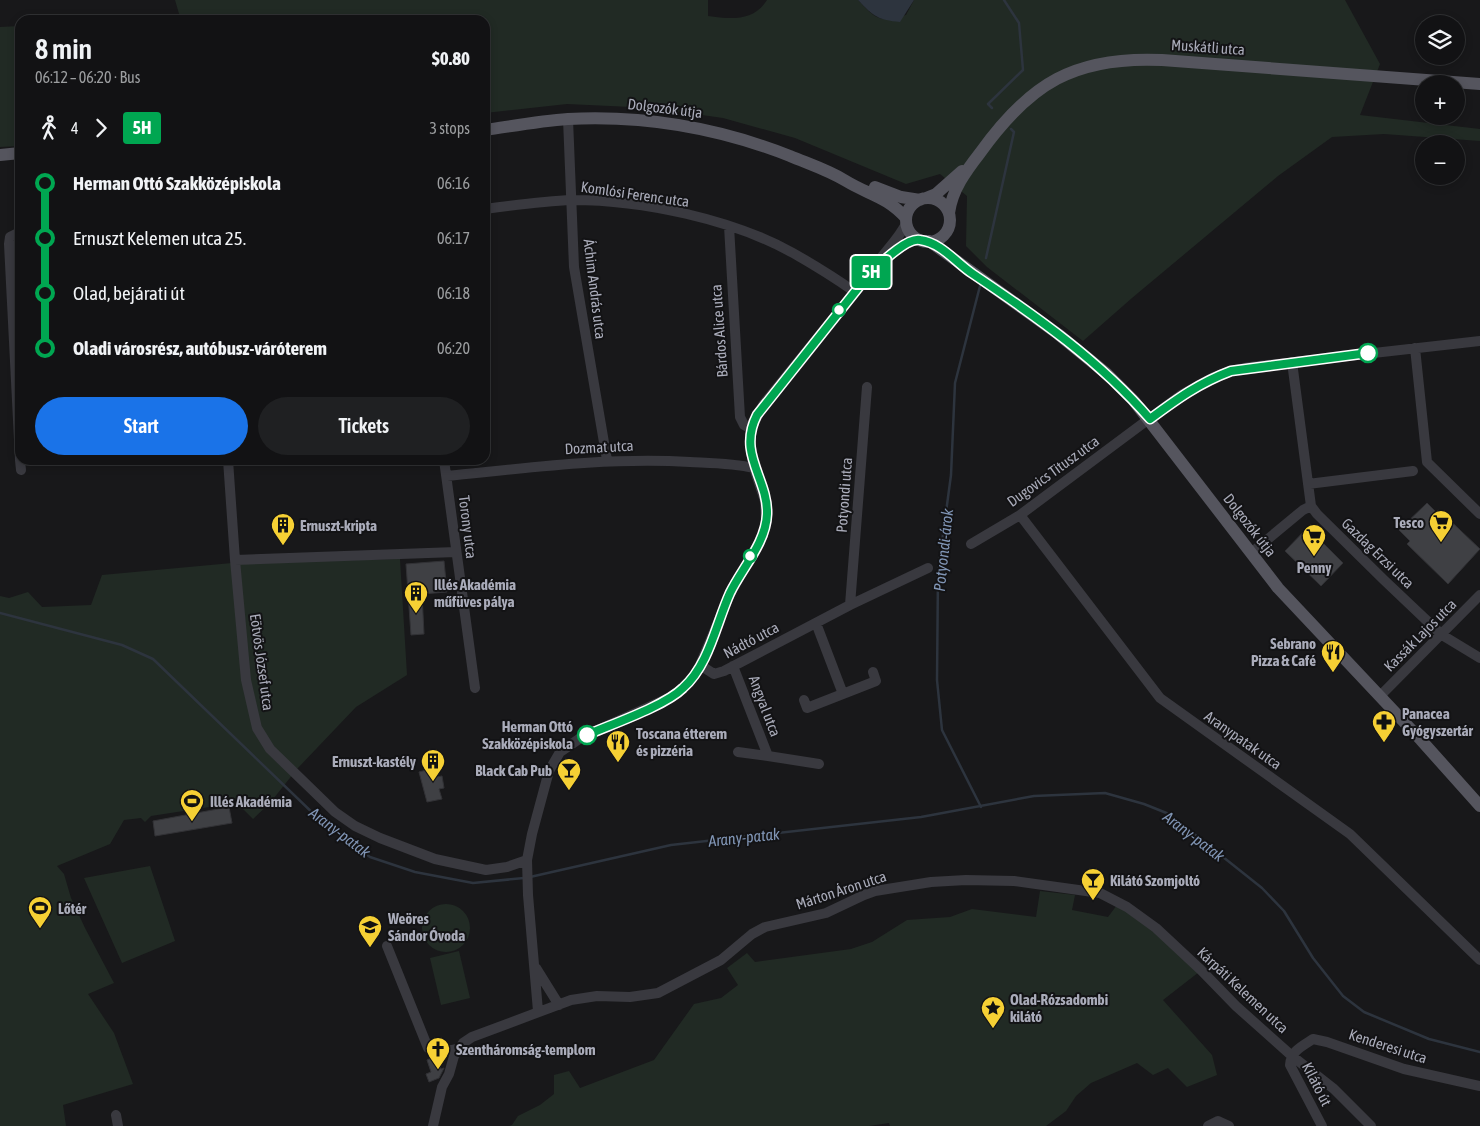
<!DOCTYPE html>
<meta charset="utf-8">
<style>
body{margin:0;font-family:"Asap Condensed",sans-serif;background:#1f2022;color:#f1f3f6;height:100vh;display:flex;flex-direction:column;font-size:19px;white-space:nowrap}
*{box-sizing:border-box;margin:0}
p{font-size:16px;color:#9c9ea0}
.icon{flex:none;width:28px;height:28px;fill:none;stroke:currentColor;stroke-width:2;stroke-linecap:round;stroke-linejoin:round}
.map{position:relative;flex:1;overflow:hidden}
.details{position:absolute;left:15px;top:15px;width:475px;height:450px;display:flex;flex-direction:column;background:#121214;border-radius:15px;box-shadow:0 2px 8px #0003,0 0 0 1px #313234}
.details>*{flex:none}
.badge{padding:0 10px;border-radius:4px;font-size:18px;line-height:32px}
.fabs{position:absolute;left:1415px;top:15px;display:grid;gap:10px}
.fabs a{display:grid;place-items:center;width:50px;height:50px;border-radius:50%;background:#121214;box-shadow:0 2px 8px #0003,0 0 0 1px #313234;font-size:25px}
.map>.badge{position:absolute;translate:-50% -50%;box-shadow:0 0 0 2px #fff}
.legs{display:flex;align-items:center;gap:8px;height:55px;padding:0 20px;font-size:16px}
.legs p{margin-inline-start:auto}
.summary{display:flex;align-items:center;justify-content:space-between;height:85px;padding:0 20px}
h1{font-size:28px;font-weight:600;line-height:38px}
.cta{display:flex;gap:10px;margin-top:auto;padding:10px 20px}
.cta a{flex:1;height:58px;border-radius:30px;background:#1a73e8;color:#fff;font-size:20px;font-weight:600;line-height:58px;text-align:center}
.cta a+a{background:#1f2022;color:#f1f3f6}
ul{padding:0 20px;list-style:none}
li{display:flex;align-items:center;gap:18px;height:55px;font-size:19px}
li i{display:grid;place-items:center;width:8px;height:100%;margin:0 6px;background:currentColor}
li i::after{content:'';width:12px;height:12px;margin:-6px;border:4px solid;border-radius:50%;background:#121214}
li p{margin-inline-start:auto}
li:first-child i{background:linear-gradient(#0000 50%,currentColor 0)}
li:last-child i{background:linear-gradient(currentColor 50%,#0000 0)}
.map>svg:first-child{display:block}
.green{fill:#212a24}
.water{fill:#2d343e}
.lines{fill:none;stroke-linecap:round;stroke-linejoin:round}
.stream{stroke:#2d343e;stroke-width:2.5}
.building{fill:#3f4044;stroke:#323236}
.minor{stroke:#39393f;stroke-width:10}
.major{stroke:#55555e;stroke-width:12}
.line-1-casing{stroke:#fff;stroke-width:11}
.line-1{stroke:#00a651;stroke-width:8}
.stop-1-dot{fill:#fff;stroke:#00a651;stroke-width:2.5}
.labels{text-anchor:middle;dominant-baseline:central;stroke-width:4;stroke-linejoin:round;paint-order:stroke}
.street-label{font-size:15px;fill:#aaacba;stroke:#131315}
.poi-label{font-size:15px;font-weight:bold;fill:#aaacba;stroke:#131315;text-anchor:start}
.stop-label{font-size:15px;font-weight:bold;fill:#aaacba;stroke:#131315;text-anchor:end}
.water-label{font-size:16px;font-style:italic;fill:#8095b5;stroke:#131315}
</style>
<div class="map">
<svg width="1480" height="1126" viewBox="0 0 1480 1126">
<rect width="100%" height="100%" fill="#18181a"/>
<!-- green -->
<path class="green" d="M 175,0 L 708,0 L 708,16 C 731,19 753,22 767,0 L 858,0 C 878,21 878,22 906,15 L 914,0 L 1345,0 L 1380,64 L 1360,115 L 1480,129 L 1480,141 L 1384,134 L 1332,137 L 1278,176 L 1132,298 L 1083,341 L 987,267 L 966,246 L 967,196 L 940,174 L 906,184 L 795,138 L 723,118 L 653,108 L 567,104 L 485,113 L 485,20 L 130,20 L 180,17 Z
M 20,26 L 20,146 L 0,147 L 0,27 Z
M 400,559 L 407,675 L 356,707 L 297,769 L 270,803 L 253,819 L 243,809 L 216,806 L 151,816 L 145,822 L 141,818 L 124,820 L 110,844 L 57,866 L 64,874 L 71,898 L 85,928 L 114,983 L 88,994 L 114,1033 L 133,1084 L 63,1105 L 66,1126 L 0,1126 L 0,596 L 9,598 L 28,592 L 42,607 L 91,605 L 102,575 L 232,563 Z
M 150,866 L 175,941 L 122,963 L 84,878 Z
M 1040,891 L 1075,895 L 1072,910 L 1108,917 L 1117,905 L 1153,930 L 1199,972 L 1163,1000 L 1212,1055 L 1217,1075 L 1187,1087 L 1168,1068 L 1153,1075 L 1137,1063 L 1091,1083 L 1076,1096 L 1066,1111 L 1046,1126 L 890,1126 L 889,1123 L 869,1126 L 509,1126 L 512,1125 L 518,1116 L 540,1105 L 554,1094 L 554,1075 L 569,1071 L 580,1088 L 654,1060 L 694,1004 L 721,998 L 738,985 L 727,968 L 747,953 L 755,962 L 851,949 L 872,942 L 907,920 L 950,917 L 972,909 L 1036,917 Z
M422 928a24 24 0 1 1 48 0a24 24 0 1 1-48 0Z
M 459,951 L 470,998 L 441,1005 L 430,958 Z"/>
<!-- water -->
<path class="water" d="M 858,0 L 914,0 L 900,22 C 878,20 873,16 858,0 Z"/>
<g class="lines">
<!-- stream -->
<path class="stream" d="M 992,108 L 988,104 L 1023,70 L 1019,23 L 1004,0
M 986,258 L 1014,132 L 1011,129
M 980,286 L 955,383 L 951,475 L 938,572 L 937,680 L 942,730 L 981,807
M 0,613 L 122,645 L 153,659 L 320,820 L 370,857 L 415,872 L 473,883 L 524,878
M 530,877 L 671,845 L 921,817 L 1034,796 L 1105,793 L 1144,804 L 1169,814 L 1262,888 L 1284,911 L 1313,958 L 1343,996 L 1364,1012 L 1429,1039 L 1480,1052"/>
</g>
<!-- building -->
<path class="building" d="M 1427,503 L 1436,512 L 1439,510 L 1480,549 L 1448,584 L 1407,544 L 1410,541 L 1399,530 Z
M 1311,524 L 1326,538 L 1322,542 L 1343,563 L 1321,586 L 1285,551 Z
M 444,561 L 447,592 L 422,594 L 424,634 L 411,635 L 406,564 Z
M 434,768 L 436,777 L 442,776 L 444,788 L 439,789 L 442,799 L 427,802 L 419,772 Z
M 229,807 L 232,823 L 155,836 L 153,821 Z
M 431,1058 L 438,1060 L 441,1069 L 444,1068 L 439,1078 L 429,1082 L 426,1074 L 431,1072 L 427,1060 Z"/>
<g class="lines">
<!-- minor -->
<path class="minor" d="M 568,119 L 574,267 L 607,460
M 485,209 C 514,205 543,201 572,200 C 642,200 732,219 793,253 C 814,265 835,278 855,292
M 729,226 L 740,417 L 744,425 L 751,429
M 20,232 L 10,237 L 9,244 L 20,459
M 882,262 L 905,244 L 918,239
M 1415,348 L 1427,462 L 1480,514
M 1292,362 L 1311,506 L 1317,514 L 1384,580 L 1442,635 L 1480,658
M 20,460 L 21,470
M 228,460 L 235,560 L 246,680 L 257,728 L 270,749 L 335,812 L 355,826 L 380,838 L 435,859 L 486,870 L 507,867 L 527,860
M 444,460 L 475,688
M 447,476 C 528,468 608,457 690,462 C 711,463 733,463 754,468
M 1308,484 L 1413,471
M 1020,515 L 1160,698 L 1350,834 L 1480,960
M 971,544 L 1020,515 L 1181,395 L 1214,377 L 1231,371 L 1250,367 L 1480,341
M 1251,553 L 1303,510 L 1311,506
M 235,560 L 456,552
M 850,605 L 867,387
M 816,623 L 843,694
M 700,665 L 714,674 L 724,671 L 850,605 L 928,568
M 733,666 L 768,756 L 819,764
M 1380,696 L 1480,595
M 804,700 L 807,708 L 876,681 L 873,672
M 738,752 L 768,756
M 387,946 L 428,1048 L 437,1053 L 457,1049
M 536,968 L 559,1005
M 538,1011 L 528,895 L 527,860 L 532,834 L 549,771 L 560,752 L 582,737 L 673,696 L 692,679 L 700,665 L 730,594 L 763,535 L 766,523 L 765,501 L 754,468 L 750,446 L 751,429 L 763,405 L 870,273 C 881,255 898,241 907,222
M 116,1115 L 118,1126
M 433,1126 L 442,1087 L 449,1074 L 454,1056 L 463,1043 L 472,1037 L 571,1000 L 597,996 L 630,997 L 658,993 L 721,960 L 752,934 L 765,927 L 826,913 L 864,895 L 875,891 L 931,882 L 966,880 L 1014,881 L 1100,893 L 1127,907 L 1156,928 L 1201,970 L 1236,1006 L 1292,1056 L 1334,1089 L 1371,1126
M 1208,1126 L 1218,1121 L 1229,1126
M 1322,1126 L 1290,1065 C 1291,1051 1302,1046 1313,1039 L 1327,1042 L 1404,1069 L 1480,1086"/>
<!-- major -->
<path class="major" d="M 485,130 C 513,126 540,121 568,119 C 645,115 719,128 790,156 C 809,164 828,170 846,181 C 869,195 886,196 906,218
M 0,155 L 20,153
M 875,187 L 901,197 L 920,200
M 926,198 L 936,194 L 962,171
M906 220a22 22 0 1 1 44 0a22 22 0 1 1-44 0Z
M 949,213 C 952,190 966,171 980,153 C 1030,83 1075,56 1162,60 L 1480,84
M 929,241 L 1058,334 L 1107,374 L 1134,401 L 1278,588 L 1421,740 L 1480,806"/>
</g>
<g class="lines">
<!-- line-1 casing -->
<g class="line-1-casing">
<path id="line-1" d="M 587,735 C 612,724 665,706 683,688 C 709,665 716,624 730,593 C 742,568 766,543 767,514 C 768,478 737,454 757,415 L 870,273 C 880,264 907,237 920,240 C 942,243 956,263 973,274 C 1037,317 1100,361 1150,419 C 1177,399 1199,383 1231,371 L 1368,353"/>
</g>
<!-- line-1 -->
<use href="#line-1" class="line-1"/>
</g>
<!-- icons -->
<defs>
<g id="supermarket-pin" transform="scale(1.25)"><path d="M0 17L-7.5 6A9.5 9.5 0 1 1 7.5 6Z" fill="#f6d034" stroke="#131315"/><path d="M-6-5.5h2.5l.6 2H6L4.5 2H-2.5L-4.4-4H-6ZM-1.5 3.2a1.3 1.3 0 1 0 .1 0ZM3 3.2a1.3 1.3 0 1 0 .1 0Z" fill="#111"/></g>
<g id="building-pin" transform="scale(1.25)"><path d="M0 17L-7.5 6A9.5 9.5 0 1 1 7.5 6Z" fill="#f6d034" stroke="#131315"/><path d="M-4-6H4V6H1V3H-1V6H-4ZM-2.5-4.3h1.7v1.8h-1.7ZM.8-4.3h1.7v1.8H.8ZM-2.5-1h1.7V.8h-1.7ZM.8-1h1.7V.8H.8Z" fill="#111"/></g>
<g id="restaurant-pin" transform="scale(1.25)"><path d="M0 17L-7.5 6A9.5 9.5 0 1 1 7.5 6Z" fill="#f6d034" stroke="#131315"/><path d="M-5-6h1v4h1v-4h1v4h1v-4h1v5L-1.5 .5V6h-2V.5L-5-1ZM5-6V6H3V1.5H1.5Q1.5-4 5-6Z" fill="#111"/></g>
<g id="pharmacy-pin" transform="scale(1.25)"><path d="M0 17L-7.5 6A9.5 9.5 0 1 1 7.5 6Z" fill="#f6d034" stroke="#131315"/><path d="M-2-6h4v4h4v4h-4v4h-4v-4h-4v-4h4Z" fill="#111"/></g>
<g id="bar-pin" transform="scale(1.25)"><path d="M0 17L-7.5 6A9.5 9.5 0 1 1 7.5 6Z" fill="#f6d034" stroke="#131315"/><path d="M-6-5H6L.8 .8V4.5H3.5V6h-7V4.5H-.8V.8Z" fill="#111"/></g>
<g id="stadium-pin" transform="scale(1.25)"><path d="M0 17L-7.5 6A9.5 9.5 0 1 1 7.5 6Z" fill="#f6d034" stroke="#131315"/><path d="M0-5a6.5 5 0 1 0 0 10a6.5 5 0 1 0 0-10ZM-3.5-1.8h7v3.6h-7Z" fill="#111"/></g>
<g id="school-pin" transform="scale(1.25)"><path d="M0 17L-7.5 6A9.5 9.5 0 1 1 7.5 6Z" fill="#f6d034" stroke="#131315"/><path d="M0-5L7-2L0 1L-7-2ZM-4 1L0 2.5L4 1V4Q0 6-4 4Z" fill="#111"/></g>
<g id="sight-pin" transform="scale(1.25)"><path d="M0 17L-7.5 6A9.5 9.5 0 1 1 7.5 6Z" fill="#f6d034" stroke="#131315"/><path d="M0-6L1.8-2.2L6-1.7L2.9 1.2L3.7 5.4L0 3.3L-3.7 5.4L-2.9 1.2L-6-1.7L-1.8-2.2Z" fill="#111"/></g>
<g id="church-pin" transform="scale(1.25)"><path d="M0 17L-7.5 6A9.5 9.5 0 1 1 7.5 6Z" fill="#f6d034" stroke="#131315"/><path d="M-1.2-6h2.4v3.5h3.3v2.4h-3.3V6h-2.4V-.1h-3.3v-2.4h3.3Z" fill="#111"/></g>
</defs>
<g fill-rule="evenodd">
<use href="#supermarket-pin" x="1441" y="522"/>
<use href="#building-pin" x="283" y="525"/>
<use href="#supermarket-pin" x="1314" y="536"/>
<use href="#building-pin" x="416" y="593"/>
<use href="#restaurant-pin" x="1333" y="652"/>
<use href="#pharmacy-pin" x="1384" y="722"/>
<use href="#restaurant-pin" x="618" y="742"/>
<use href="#building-pin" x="433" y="761"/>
<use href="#bar-pin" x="569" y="770"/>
<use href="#stadium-pin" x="192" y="801"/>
<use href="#bar-pin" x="1093" y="880"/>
<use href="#stadium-pin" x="40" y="908"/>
<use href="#school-pin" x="370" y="927"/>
<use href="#sight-pin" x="993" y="1008"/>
<use href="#church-pin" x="438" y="1049"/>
</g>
<!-- markers -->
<g class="stop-1-dot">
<circle cx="839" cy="310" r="6"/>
<circle cx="1368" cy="353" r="9"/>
<circle cx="750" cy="556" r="6"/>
<circle cx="587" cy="735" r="9"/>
</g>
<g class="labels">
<!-- street labels -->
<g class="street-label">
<text transform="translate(1208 47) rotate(4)">Muskátli utca</text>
<text transform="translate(665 108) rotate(7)">Dolgozók útja</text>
<text transform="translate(635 194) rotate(8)">Komlósi Ferenc utca</text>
<text transform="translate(595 289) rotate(83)">Áchim András utca</text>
<text transform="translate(719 331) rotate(-94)">Bárdos Alice utca</text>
<text transform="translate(599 447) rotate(-3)">Dozmat utca</text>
<text transform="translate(1053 471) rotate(-36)">Dugovics Titusz utca</text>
<text transform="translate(844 495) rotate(-86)">Potyondi utca</text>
<text transform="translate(1250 525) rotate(52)">Dolgozók útja</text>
<text transform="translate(468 527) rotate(83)">Torony utca</text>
<text transform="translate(1378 553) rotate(44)">Gazdag Erzsi utca</text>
<text transform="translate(1420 635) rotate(-45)">Kassák Lajos utca</text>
<text transform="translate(751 640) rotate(-28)">Nádtó utca</text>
<text transform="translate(262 662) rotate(82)">Eötvös József utca</text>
<text transform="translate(765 706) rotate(69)">Angyal utca</text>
<text transform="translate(1243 740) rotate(35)">Aranypatak utca</text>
<text transform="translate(841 890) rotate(-18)">Márton Áron utca</text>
<text transform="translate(1243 990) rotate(43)">Kárpáti Kelemen utca</text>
<text transform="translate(1388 1046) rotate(18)">Kenderesi utca</text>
<text transform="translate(1317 1084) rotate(63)">Kilátó út</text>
</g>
<!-- poi labels -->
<g class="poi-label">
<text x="1424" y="522" text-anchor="end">Tesco</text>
<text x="300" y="525">Ernuszt-kripta</text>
<text x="1314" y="567" text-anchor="middle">Penny</text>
<text x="434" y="584">Illés Akadémia<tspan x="434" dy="17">műfüves pálya</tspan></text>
<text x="1316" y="643" text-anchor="end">Sebrano<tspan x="1316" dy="17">Pizza &amp; Café</tspan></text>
<text x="1402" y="713">Panacea<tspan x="1402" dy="17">Gyógyszertár</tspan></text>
<text x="636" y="733">Toscana étterem<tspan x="636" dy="17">és pizzéria</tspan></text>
<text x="416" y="761" text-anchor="end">Ernuszt-kastély</text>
<text x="552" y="770" text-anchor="end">Black Cab Pub</text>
<text x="210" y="801">Illés Akadémia</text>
<text x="1110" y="880">Kilátó Szomjoltó</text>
<text x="58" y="908">Lőtér</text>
<text x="388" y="918">Weöres<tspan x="388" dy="17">Sándor Óvoda</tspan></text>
<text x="1010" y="999">Olad-Rózsadombi<tspan x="1010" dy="17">kilátó</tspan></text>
<text x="456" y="1049">Szentháromság-templom</text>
</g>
<!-- stop labels -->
<g class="stop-label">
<text x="573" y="726">Herman Ottó<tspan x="573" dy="17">Szakközépiskola</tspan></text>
</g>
<!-- water labels -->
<g class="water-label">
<text transform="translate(943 550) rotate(-84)">Potyondi-árok</text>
<text transform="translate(340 832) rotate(37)">Arany-patak</text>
<text transform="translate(1194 836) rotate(37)">Arany-patak</text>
<text transform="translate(744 837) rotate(-6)">Arany-patak</text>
</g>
</g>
</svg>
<div class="fabs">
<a><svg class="icon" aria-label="layers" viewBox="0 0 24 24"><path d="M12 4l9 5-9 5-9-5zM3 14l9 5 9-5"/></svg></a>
<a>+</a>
<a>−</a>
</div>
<b class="badge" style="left:871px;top:272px;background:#00a651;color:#fff">5H</b>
<section class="details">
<div class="summary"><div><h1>8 min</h1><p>06:12 – 06:20 · Bus</p></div><b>$0.80</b></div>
<div class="legs"><svg class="icon" aria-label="walk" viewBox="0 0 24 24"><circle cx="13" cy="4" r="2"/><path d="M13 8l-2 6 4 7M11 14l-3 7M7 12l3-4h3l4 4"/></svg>4<svg class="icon" aria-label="forward" viewBox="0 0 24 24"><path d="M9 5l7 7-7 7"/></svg><b class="badge" style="background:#00a651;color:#fff">5H</b><p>3 stops</p></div>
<ul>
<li><i style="color:#00a651"></i><b>Herman Ottó Szakközépiskola</b><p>06:16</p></li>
<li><i style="color:#00a651"></i><span>Ernuszt Kelemen utca 25.</span><p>06:17</p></li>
<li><i style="color:#00a651"></i><span>Olad, bejárati út</span><p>06:18</p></li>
<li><i style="color:#00a651"></i><b>Oladi városrész, autóbusz-váróterem</b><p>06:20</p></li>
</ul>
<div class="cta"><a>Start</a><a>Tickets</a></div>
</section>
</div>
